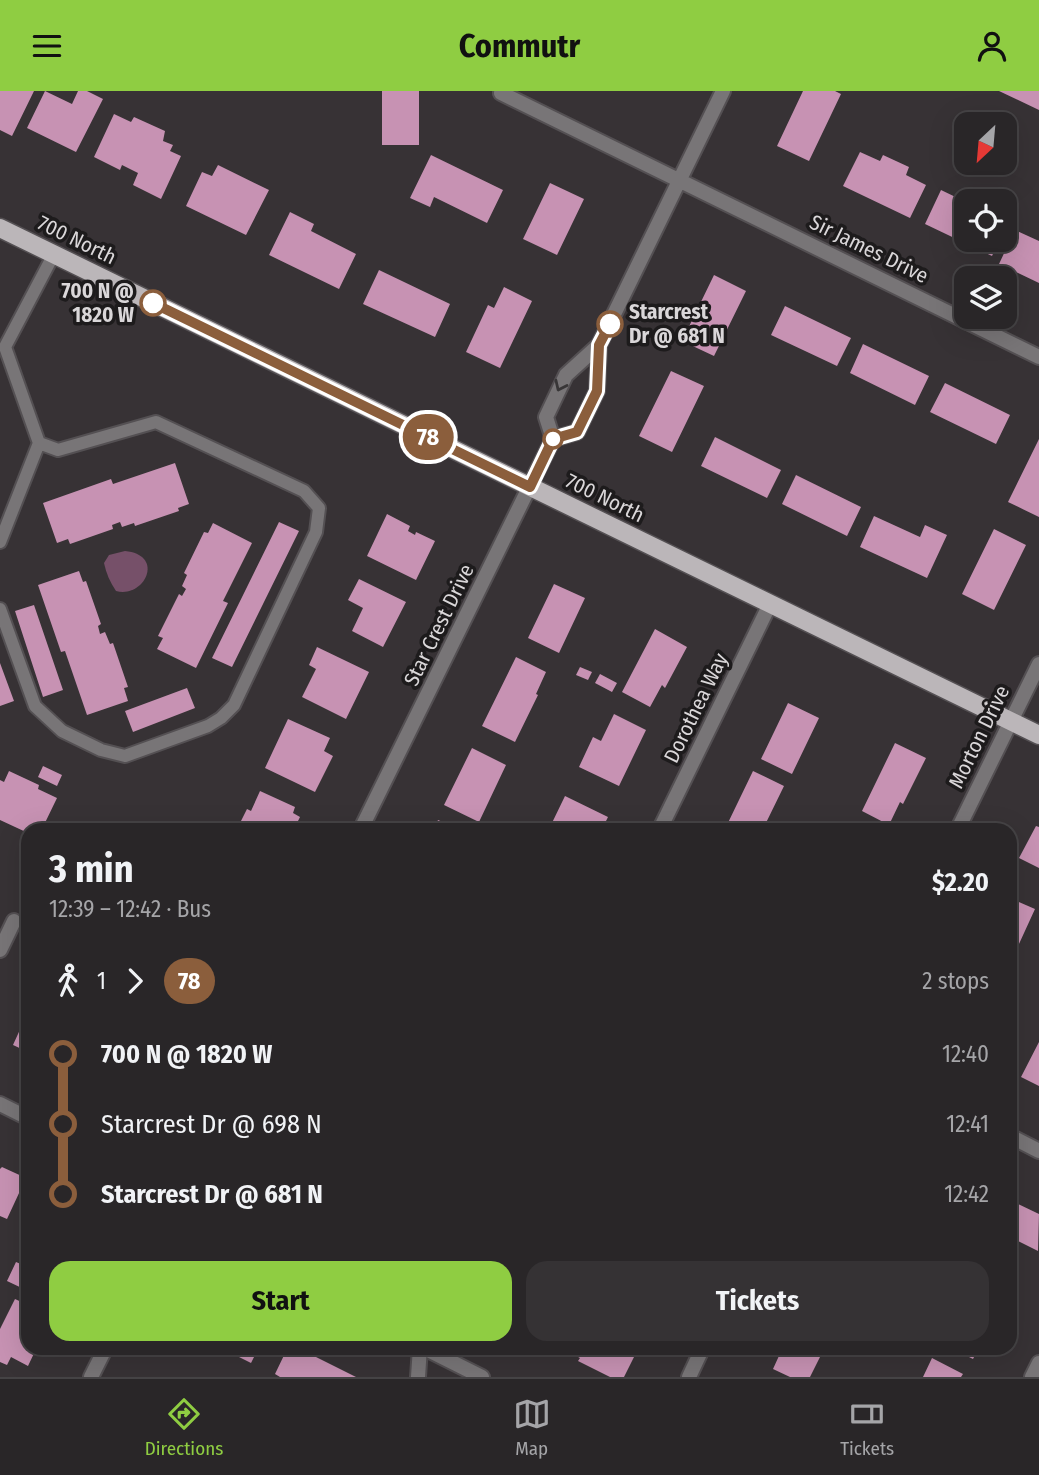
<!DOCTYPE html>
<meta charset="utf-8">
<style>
body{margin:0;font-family:"Fira Sans Condensed",sans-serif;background:#353234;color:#f1f3f6;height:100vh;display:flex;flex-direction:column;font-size:26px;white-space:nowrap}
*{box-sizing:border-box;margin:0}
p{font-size:23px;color:#a5a5a8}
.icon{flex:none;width:38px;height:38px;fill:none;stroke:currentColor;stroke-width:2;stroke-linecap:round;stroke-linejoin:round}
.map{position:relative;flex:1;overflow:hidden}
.sheet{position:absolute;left:21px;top:732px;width:996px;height:532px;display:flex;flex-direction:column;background:#292628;border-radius:21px;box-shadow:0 7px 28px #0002,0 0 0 2px #454345}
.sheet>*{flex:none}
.badge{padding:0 14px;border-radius:23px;font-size:24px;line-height:46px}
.needle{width:46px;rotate:206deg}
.fabs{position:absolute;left:954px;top:21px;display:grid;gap:14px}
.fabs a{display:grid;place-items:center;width:63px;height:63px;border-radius:14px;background:#292628;box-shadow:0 7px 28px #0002,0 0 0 2px #454345;font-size:35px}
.map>.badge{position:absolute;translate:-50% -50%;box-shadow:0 0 0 4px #fff}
.legs{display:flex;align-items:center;gap:10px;height:77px;padding:0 28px;font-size:23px}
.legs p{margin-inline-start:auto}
.summary{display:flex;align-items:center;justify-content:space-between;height:119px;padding:0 28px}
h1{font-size:38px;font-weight:700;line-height:52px}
.cta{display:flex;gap:14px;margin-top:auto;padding:14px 28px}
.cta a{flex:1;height:80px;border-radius:21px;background:#8fcd42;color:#111;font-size:28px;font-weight:700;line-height:80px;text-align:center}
.cta a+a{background:#353234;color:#f1f3f6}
ul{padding:0 28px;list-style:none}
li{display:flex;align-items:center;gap:24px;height:70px;font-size:26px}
li i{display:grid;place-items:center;width:10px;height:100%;margin:0 9px;background:currentColor}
li i::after{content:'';width:18px;height:18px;margin:-9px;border:5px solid;border-radius:50%;background:#292628}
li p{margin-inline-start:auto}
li:first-child i{background:linear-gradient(#0000 50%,currentColor 0)}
li:last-child i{background:linear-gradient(currentColor 50%,#0000 0)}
header{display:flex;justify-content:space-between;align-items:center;height:91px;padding:0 28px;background:#8fcd42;color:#111;font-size:32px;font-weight:700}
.menu{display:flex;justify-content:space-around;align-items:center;height:98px;border-top:2px solid #454345;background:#292628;font-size:19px;color:#a5a5a8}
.menu a{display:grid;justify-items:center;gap:4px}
.menu .on{color:#8fcd42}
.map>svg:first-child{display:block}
.green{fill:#765069}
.building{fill:#c792b3}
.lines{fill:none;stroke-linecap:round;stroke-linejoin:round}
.lane-casing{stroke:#545053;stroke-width:16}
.street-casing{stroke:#545053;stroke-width:18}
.primary-casing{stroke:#545053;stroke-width:21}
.lane{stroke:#787577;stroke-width:12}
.street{stroke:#787577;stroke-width:14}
.primary{stroke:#bbb6b9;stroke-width:18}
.oneway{stroke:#383637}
.line-1-casing{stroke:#fff;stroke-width:16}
.line-1{stroke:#8b5e3c;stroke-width:10}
.stop-1-dot{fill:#fff;stroke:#8b5e3c;stroke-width:3.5}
.labels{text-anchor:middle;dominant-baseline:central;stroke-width:7;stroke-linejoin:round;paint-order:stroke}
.street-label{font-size:21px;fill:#dad7d9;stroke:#1d1b1c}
.stop-label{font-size:21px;font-weight:bold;fill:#dad7d9;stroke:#1d1b1c;text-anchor:end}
</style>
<header><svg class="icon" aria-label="menu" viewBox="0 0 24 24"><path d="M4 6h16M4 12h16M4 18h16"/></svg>Commutr<svg class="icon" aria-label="person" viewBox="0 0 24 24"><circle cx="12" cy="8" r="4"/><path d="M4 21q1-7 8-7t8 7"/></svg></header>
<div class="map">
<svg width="1039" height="1286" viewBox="0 0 1039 1286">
<rect width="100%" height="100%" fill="#373235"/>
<!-- green -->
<path class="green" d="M 125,460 C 166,464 144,508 116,500 C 110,491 106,482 104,472 L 109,464 Z"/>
<!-- building -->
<path class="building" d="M 0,0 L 34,0 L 12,45 L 0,39 Z
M 45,0 L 72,13 L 78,0 L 87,0 L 103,8 L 76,61 L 27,37 Z
M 382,0 L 419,0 L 419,54 L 382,54 Z
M 803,0 L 835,0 L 841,3 L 809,70 L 777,55 Z
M 999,0 L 1039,0 L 1039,19 Z
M 114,23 L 131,31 L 134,26 L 165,40 L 163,50 L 173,54 L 170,60 L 181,65 L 161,108 L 133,94 L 138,82 L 122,74 L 120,79 L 94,66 Z
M 860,61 L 880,70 L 883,64 L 909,76 L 906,84 L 926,94 L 910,127 L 843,95 Z
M 431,64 L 503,99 L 487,132 L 434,106 L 430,116 L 410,107 Z
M 218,74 L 269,99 L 246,144 L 186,115 L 202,81 L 212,85 Z
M 550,92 L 584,108 L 557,164 L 523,148 Z
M 941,99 L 966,111 L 966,149 L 999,149 L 992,165 L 925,133 Z
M 290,121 L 314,133 L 311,140 L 356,163 L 339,198 L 269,164 Z
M 1015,139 L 1039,150 L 1039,192 L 999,173 Z
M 379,179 L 450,213 L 435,246 L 363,213 Z
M 714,184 L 746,200 L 714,265 L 682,250 Z
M 504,196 L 532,210 L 500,277 L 466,261 L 488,214 L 494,217 Z
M 785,215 L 851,247 L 837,275 L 771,244 Z
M 863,253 L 929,285 L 915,314 L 850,282 Z
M 671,280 L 704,295 L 672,361 L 639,345 Z
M 945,292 L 1010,324 L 996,353 L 930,321 Z
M 715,346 L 781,379 L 767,407 L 701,375 Z
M 1039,348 L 1039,426 L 1008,411 Z
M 175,372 L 189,413 L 178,417 L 179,420 L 135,435 L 134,432 L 122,436 L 120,431 L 112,434 L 113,438 L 70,453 L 68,448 L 57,452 L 43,412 L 111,388 L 113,393 Z
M 796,384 L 861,416 L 847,445 L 782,413 Z
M 387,423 L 410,435 L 408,440 L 415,444 L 416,441 L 435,450 L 416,489 L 367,465 Z
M 874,425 L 920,446 L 925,434 L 947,444 L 927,487 L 860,456 Z
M 279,431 L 299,440 L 232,576 L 212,567 Z
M 213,432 L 252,452 L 223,510 L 228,512 L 196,577 L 157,558 L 163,547 L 158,545 L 179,503 L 182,505 L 186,498 L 182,495 L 187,484 L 184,482 L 204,441 L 208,442 Z
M 994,438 L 1026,454 L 994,519 L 962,503 Z
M 79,480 L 83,491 L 86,490 L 101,533 L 98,535 L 100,543 L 105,541 L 110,553 L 113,552 L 128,596 L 124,597 L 128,610 L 87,624 L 65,560 L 61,561 L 38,494 Z
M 359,488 L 406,511 L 383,556 L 352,540 L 363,517 L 348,509 Z
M 554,493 L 585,507 L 559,562 L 528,547 Z
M 34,514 L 63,599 L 43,606 L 15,520 Z
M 655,538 L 687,556 L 665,597 L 662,594 L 650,616 L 622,601 Z
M 317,556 L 369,581 L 346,628 L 302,606 L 316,578 L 309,574 Z
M 516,566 L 546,581 L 536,603 L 538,604 L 515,651 L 482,635 Z
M 0,572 L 14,610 L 0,615 Z
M 580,576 L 592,581 L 588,589 L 576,584 Z
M 600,583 L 617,592 L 612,601 L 595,592 Z
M 187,597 L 195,617 L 133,641 L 125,620 Z
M 788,612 L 819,627 L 792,683 L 761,668 Z
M 614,623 L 646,639 L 619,695 L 579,676 L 593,646 L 601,650 Z
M 288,628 L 330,647 L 324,660 L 333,665 L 315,701 L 265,677 Z
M 895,652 L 926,667 L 903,713 L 900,711 L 889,734 L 862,720 Z
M 472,657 L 506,674 L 479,731 L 444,714 Z
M 43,675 L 62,684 L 57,695 L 38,686 Z
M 9,680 L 39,694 L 38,698 L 57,707 L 42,738 L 28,738 L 28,742 L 0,729 L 0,689 L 4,691 Z
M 753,680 L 784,695 L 763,738 L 725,738 Z
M 260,700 L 295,716 L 293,722 L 300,726 L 294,738 L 237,738 L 247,718 L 251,720 Z
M 565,705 L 608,726 L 602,738 L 556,738 L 550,736 Z
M 438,729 L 459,738 L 434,738 Z
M 1036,735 L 1039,736 L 1039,777 L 1019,767 Z
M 1010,807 L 1035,818 L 1014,864 L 1010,862 Z
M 28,921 L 28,961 L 13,954 Z
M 1039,951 L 1039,995 L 1021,986 Z
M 2,1076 L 26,1087 L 7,1128 L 0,1125 L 0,1078 Z
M 1010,1109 L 1039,1123 L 1038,1160 L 1010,1146 Z
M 16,1171 L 28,1176 L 28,1195 L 26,1199 L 7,1190 Z
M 15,1208 L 28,1214 L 28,1225 L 25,1232 L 28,1234 L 28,1256 L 37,1256 L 28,1275 L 11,1266 L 7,1274 L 0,1271 L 0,1238 Z
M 219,1256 L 259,1256 L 251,1272 Z
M 288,1256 L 296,1256 L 356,1286 L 280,1286 L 275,1283 Z
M 559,1256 L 631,1256 L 637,1260 L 624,1286 L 610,1286 L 578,1270 L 580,1267 Z
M 783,1256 L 825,1256 L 810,1286 L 790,1286 L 773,1278 Z
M 949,1256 L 979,1256 L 973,1268 Z
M 932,1267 L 963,1283 L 961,1286 L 923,1286 Z"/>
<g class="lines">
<!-- lane casing -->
<g class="lane-casing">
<path id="lane" d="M 0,451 L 39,352 L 5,256 L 54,163
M 0,518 L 35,615 L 62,640 L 101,659 L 125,665 L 208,635 L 221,627 L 234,614 L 316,441 L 319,417 L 304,400 L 156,331 L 58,359 L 39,352"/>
</g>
<!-- street casing -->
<g class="street-casing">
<path id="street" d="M 501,2 L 1039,266
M 553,348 L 577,341 L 597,300 L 599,254
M 361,738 L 553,348 L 546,326 L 566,284 L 599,254 L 723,0
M 660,738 L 770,513
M 958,738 L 1039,573
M 0,859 L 14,830
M 0,1013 L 28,1027
M 1010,1045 L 1039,1060
M 422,1256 L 482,1286
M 91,1286 L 106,1256
M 418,1286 L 420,1256
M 689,1286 L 703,1256
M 1032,1286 L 1039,1272"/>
</g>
<!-- primary casing -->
<g class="primary-casing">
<path id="primary" d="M 0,137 L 1039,644"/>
</g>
<!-- lane -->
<use href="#lane" class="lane"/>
<!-- street -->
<use href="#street" class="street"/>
<!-- primary -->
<use href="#primary" class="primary"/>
</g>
<!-- one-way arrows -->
<defs><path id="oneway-chevron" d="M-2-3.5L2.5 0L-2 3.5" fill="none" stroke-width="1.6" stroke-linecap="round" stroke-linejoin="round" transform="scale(1.75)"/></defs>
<use class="oneway" href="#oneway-chevron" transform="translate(560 295) rotate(115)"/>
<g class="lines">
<!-- line-1 casing -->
<g class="line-1-casing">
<path id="line-1" d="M 153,212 L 530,396 L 553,348 L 577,341 L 597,300 L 599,254 L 610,233"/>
</g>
<!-- line-1 -->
<use href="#line-1" class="line-1"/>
</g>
<!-- markers -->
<g class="stop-1-dot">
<circle cx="153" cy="212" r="12"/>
<circle cx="610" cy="233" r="12"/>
<circle cx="553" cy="348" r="9"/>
</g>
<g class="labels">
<!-- street labels -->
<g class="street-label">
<text transform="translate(77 149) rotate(26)">700 North</text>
<text transform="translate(869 158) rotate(26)">Sir James Drive</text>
<text transform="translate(605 407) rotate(26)">700 North</text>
<text transform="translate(439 534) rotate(-64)">Star Crest Drive</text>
<text transform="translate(696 617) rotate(-64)">Dorothea Way</text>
<text transform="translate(979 646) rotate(-64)">Morton Drive</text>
</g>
<!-- stop labels -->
<g class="stop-label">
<text x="134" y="200">700 N @<tspan x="134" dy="24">1820 W</tspan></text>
<text x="629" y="221" text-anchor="start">Starcrest<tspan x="629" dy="24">Dr @ 681 N</tspan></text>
</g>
</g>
</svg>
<div class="fabs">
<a><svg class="needle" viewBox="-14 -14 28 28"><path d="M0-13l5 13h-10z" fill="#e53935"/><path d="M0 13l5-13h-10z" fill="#a5a5a8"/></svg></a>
<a><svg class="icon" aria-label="locate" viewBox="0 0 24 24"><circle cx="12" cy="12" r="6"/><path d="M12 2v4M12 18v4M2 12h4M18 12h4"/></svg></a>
<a><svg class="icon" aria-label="layers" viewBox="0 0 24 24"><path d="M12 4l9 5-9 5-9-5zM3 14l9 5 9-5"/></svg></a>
</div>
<b class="badge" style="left:428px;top:346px;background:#8b5e3c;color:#fff">78</b>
<section class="sheet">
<div class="summary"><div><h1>3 min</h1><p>12:39 – 12:42 · Bus</p></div><b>$2.20</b></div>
<div class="legs"><svg class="icon" aria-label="walk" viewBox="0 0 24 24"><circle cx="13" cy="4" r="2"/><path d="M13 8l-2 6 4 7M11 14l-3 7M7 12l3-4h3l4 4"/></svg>1<svg class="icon" aria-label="forward" viewBox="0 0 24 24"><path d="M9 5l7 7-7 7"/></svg><b class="badge" style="background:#8b5e3c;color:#fff">78</b><p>2 stops</p></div>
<ul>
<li><i style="color:#8b5e3c"></i><b>700 N @ 1820 W</b><p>12:40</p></li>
<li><i style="color:#8b5e3c"></i><span>Starcrest Dr @ 698 N</span><p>12:41</p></li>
<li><i style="color:#8b5e3c"></i><b>Starcrest Dr @ 681 N</b><p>12:42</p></li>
</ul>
<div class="cta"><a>Start</a><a>Tickets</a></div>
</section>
</div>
<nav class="menu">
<a class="on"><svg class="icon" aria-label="directions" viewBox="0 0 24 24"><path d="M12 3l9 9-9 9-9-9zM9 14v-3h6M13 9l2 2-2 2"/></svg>Directions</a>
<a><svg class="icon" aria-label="map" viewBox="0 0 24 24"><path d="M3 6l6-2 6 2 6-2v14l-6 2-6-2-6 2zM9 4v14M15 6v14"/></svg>Map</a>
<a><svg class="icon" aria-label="tickets" viewBox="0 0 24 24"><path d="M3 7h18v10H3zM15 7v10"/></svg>Tickets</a>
</nav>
